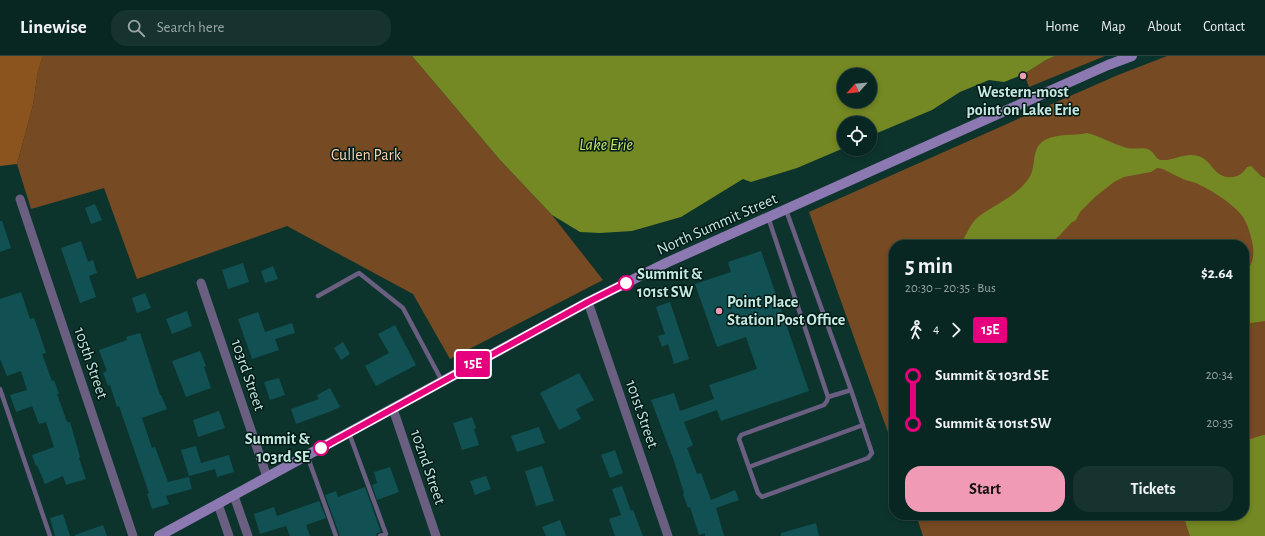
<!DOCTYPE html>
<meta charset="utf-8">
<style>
body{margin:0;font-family:"Alegreya Sans",sans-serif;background:#17332f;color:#f1f3f6;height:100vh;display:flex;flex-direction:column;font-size:15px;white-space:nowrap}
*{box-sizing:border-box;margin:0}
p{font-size:13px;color:#99a5a5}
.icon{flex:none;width:22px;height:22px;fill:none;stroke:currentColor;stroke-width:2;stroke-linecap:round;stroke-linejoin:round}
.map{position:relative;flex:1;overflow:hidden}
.side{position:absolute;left:889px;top:184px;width:360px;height:280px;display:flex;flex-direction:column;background:#092722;border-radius:16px;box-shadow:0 2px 6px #0003,0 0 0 1px #294440}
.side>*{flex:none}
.badge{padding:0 8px;border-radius:3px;font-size:14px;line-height:26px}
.needle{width:26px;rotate:243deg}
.buttons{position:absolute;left:837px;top:12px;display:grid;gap:8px}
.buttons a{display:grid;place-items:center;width:40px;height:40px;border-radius:50%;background:#092722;box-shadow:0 2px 6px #0003,0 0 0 1px #294440;font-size:20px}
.map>.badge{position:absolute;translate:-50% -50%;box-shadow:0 0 0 2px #fff}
.legs{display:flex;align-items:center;gap:6px;height:44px;padding:0 16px;font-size:13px}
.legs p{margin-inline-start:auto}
.head{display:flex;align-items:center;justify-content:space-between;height:68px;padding:0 16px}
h1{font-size:22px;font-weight:700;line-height:30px}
.button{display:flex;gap:8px;margin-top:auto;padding:8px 16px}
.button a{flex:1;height:46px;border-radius:16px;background:#f09ab5;color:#111;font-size:16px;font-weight:700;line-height:46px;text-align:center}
.button a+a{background:#17332f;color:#f1f3f6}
ul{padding:0 16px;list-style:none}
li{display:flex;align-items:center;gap:14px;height:48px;font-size:15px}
li i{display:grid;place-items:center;width:6px;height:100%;margin:0 5px;background:currentColor}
li i::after{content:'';width:10px;height:10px;margin:-5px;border:3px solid;border-radius:50%;background:#092722}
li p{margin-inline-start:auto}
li:first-child i{background:linear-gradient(#0000 50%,currentColor 0)}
li:last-child i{background:linear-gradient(currentColor 50%,#0000 0)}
header{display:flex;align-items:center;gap:24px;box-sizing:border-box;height:56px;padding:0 20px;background:#092722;border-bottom:1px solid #294440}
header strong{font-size:19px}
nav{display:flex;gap:22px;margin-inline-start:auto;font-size:14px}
.search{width:280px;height:36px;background:#17332f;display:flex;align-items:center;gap:10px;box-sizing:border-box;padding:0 14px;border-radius:16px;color:#99a5a5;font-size:15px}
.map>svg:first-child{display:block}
.green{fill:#764a22}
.forest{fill:#8b531e}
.water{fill:#748823;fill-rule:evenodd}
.building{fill:#115154}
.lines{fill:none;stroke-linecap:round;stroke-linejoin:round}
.service{stroke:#6a5e81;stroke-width:4.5}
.minor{stroke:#6a5e81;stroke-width:9}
.secondary{stroke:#8d79b1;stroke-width:10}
.line-1-casing{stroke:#fff;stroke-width:9}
.line-1{stroke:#e6007e;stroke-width:6}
.poi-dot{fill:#f09ab5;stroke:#001a16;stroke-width:1.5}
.stop-1-dot{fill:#fff;stroke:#e6007e;stroke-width:2}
.labels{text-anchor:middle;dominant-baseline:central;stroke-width:3;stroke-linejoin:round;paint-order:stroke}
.poi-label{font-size:16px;font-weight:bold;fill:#c5e8e0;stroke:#001a16}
.park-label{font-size:16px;fill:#fad1b2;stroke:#001a16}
.street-label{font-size:16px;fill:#c5e8e0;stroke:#001a16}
.stop-label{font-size:16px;font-weight:bold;fill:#c5e8e0;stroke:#001a16;text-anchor:start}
.water-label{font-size:17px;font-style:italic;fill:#cbe668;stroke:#001a16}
</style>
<header>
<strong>Linewise</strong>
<div class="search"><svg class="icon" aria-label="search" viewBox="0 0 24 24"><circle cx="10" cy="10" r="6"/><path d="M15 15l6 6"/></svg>Search here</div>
<nav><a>Home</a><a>Map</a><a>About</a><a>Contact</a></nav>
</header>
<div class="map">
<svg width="1265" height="480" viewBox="0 0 1265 480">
<rect width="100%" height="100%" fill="#0c342d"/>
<!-- green -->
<path class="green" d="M 43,0 L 412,0 L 500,104 L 552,159 L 603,224 L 450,303 L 413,238 L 287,170 L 137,223 L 104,132 L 31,153 L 17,108 L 33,49 L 38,15 Z
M 1055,0 L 1105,0 L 1029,31 L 1024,18 L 1046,4 Z
M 1167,0 L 1265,0 L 1265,480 L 923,480 L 916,459 L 1244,459 L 1244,189 L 894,189 L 894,393 L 809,156 L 1029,58 L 1118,19 Z"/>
<!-- forest -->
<path class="forest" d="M 0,0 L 43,0 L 38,15 L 33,49 L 17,108 L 0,110 Z"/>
<!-- water -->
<path class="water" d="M 412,0 L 1055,0 L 1046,4 L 1024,18 L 1004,26 L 989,24 L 960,36 L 932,54 L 870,80 L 870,67 L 844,67 L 844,92 L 797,112 L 751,126 L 743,123 L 681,161 L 632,175 L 600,177 L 580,176 L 552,159 L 500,104 ZM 844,19 L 870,19 L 870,45 L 844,45 Z
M 1087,77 C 1100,80 1113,88 1127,92 C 1135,94 1144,90 1151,95 C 1155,98 1156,104 1162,104 C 1174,105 1185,96 1198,100 C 1213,104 1213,123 1233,121 C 1240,120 1244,116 1247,111 L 1251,110 L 1261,120 L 1265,122 L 1265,265 L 1244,268 L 1244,217 C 1253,209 1254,201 1253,190 C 1251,180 1248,169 1243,161 C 1234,148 1211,134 1196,127 C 1190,125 1184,124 1179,121 C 1171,118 1164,112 1157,112 L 1151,116 L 1124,121 L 1114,126 L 1095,141 L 1080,156 L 1076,164 L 1071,167 L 1060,179 L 1049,189 L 960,189 C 966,180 970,168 978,161 C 995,148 1017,140 1029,122 C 1037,111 1030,92 1045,84 C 1058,77 1073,80 1087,77 Z
M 1263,379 L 1265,379 L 1265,480 L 1190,480 L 1183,459 L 1244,459 L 1244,385 Z"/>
<!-- building -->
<path class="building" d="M 95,148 L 102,164 L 91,168 L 85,152 Z
M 0,165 L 2,165 L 11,192 L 0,196 Z
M 81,185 L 88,206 L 93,204 L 97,217 L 89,220 L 96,241 L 80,247 L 61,192 Z
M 761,195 L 809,335 L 721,365 L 717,354 L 684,366 L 693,389 L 687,392 L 697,418 L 701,417 L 711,444 L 735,434 L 739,444 L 716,452 L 724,480 L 705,480 L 705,477 L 699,479 L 690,451 L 688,452 L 683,438 L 684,437 L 674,405 L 651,344 L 674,337 L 680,355 L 714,343 L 709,329 L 757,313 L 746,281 L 717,291 L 695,228 L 731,216 L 728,206 Z
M 243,207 L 249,226 L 228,233 L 222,214 Z
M 273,210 L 278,223 L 265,227 L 261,215 Z
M 21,236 L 30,263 L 34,262 L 41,282 L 46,297 L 42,298 L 52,325 L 54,324 L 59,338 L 57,338 L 67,366 L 70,366 L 80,401 L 79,402 L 86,423 L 66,429 L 63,420 L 45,428 L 37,409 L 36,410 L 32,399 L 54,391 L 46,366 L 39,368 L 32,350 L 16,356 L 10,339 L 27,334 L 21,315 L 7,320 L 0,303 L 0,243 Z
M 145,237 L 151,252 L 137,257 L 132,242 Z
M 670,246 L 689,303 L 674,308 L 668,288 L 662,291 L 658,280 L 665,278 L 656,251 Z
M 187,255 L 192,270 L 172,278 L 166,263 Z
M 258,256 L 265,276 L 292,267 L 295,277 L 275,283 L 279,294 L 252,303 L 238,263 Z
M 395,269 L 416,309 L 376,330 L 365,310 L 389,297 L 378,278 Z
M 140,277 L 160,339 L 161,339 L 167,353 L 142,362 L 152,392 L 155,391 L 168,426 L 189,421 L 192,433 L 166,440 L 169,448 L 152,453 L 147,438 L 149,437 L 119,350 L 117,351 L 110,329 L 108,330 L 103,317 L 107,315 L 99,294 L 127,284 L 126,281 Z
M 343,286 L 350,298 L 341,304 L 334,292 Z
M 200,295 L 206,310 L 204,311 L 211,332 L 186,341 L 172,305 Z
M 579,317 L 594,344 L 576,353 L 581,363 L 559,374 L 540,337 Z
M 279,322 L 285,339 L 270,344 L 264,326 Z
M 330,332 L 340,351 L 329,356 L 296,368 L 291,353 L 319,343 L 317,339 Z
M 219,355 L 225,372 L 198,381 L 193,364 Z
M 472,361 L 476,372 L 474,373 L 479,389 L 462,394 L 453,367 Z
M 539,371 L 545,387 L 517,396 L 511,380 Z
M 196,390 L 201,407 L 229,399 L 234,416 L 217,421 L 215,413 L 189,420 L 181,394 Z
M 615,394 L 623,417 L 610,422 L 601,399 Z
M 542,410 L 554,445 L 536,450 L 525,415 Z
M 390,411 L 399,436 L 377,444 L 372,429 L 377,427 L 374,416 Z
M 486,420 L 491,433 L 475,439 L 470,425 Z
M 622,430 L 631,455 L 633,454 L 643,480 L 615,480 L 609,463 L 621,459 L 612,433 Z
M 365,431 L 381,476 L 377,477 L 376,480 L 340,480 L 325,439 L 336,435 L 338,441 Z
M 319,445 L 326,462 L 306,469 L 310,480 L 290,480 L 286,470 L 260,478 L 254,458 L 274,451 L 277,460 Z
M 63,458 L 70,480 L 55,480 L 50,462 Z
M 560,464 L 566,480 L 546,480 L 542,471 Z
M 816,467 L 819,480 L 781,480 L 781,477 Z
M 103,469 L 107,480 L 75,480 L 75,479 Z"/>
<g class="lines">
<!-- service -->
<path class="service" d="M 768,161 L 828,341 L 827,345 L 824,349 L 741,379 L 739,383 L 758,437 L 762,441 L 868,402 L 872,397 L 851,334 L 786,154
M 318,240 L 359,217 L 403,252 L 442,325
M 0,333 L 50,480
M 828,341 L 851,334
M 349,377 L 386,478 L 380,480
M 307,399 L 336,480
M 749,411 L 863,369"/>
<!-- minor -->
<path class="minor" d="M 20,143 L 133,480
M 201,227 L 267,421
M 588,246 L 668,480
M 393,353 L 436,480
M 234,440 L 248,480
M 218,448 L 229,480"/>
<!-- secondary -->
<path class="secondary" d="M 159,480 L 588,246 L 666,207 L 1007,54 L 1108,9 L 1132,0"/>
</g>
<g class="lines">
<!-- line-1 casing -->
<g class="line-1-casing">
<path id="line-1" d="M 321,392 L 588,246 L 626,227"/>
</g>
<!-- line-1 -->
<use href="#line-1" class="line-1"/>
</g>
<!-- markers -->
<g class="poi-dot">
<circle cx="1023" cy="20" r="4"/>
<circle cx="719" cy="255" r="4"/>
</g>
<g class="stop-1-dot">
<circle cx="626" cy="227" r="7"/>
<circle cx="321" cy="392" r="7"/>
</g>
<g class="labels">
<!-- poi labels -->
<g class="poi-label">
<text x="1023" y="36">Western-most<tspan x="1023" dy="18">point on Lake Erie</tspan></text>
<text x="727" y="246" text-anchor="start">Point Place<tspan x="727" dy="18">Station Post Office</tspan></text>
</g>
<!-- park labels -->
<g class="park-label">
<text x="366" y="99">Cullen Park</text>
</g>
<!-- street labels -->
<g class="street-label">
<text transform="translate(717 168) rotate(-24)">North Summit Street</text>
<text transform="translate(91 307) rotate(71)">105th Street</text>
<text transform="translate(248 319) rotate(71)">103rd Street</text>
<text transform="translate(642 358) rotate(71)">101st Street</text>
<text transform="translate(428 411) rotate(71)">102nd Street</text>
</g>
<!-- stop labels -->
<g class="stop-label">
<text x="637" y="218">Summit &amp;<tspan x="637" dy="18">101st SW</tspan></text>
<text x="310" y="383" text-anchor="end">Summit &amp;<tspan x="310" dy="18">103rd SE</tspan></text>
</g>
<!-- water labels -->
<g class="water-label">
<text x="606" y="88">Lake Erie</text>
</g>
</g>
</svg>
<div class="buttons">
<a><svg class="needle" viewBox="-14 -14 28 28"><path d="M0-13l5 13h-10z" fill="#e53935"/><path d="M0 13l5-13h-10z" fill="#99a5a5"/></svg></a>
<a><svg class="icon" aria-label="locate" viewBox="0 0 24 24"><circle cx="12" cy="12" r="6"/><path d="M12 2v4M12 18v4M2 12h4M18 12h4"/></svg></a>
</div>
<b class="badge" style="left:473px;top:308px;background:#e6007e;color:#fff">15E</b>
<section class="side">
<div class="head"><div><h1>5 min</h1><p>20:30 – 20:35 · Bus</p></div><b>$2.64</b></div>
<div class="legs"><svg class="icon" aria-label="walk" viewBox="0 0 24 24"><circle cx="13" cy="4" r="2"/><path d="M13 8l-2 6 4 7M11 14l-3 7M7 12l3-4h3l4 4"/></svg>4<svg class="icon" aria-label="forward" viewBox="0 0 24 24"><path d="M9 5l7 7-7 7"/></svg><b class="badge" style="background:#e6007e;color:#fff">15E</b></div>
<ul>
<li><i style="color:#e6007e"></i><b>Summit &amp; 103rd SE</b><p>20:34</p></li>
<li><i style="color:#e6007e"></i><b>Summit &amp; 101st SW</b><p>20:35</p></li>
</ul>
<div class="button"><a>Start</a><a>Tickets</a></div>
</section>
</div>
